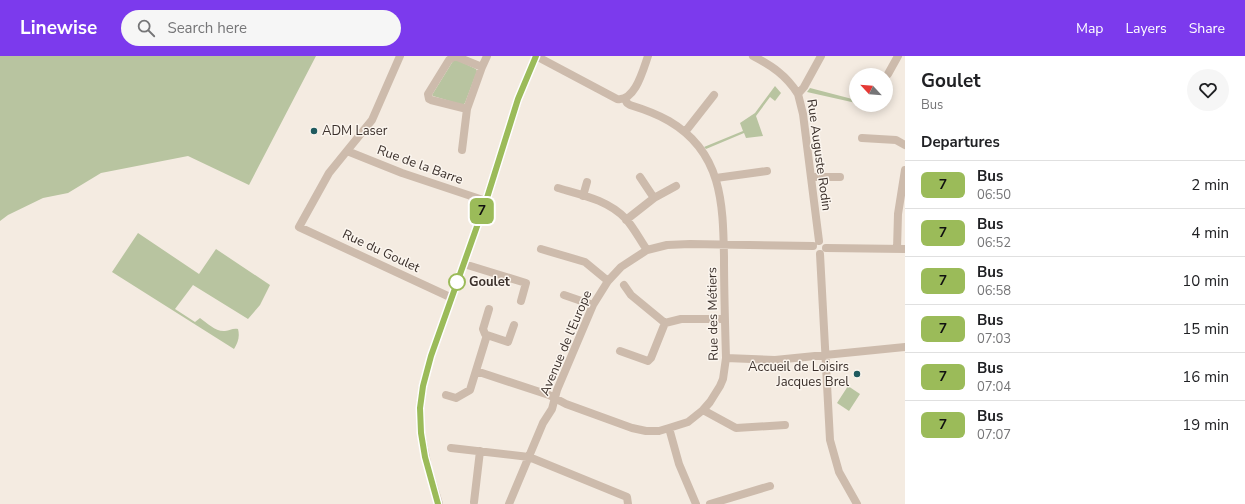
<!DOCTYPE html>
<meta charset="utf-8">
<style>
body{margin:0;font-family:"Nunito Sans",sans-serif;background:#f6f6f6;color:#202124;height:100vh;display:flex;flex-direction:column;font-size:15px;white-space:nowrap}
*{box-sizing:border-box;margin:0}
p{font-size:13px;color:#757577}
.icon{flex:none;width:22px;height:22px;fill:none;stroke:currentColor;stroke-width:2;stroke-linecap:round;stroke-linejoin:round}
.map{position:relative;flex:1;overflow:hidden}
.drawer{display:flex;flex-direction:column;background:#fff;width:340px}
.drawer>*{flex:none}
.badge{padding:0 8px;border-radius:6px;font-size:14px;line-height:26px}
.needle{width:26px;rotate:296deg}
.tools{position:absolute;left:849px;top:12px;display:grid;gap:8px}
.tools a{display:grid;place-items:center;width:44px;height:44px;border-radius:50%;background:#fff;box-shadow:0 2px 10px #0003;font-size:20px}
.map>.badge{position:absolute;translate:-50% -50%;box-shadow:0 0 0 2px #fff}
h2{padding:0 16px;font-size:15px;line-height:36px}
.round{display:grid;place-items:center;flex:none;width:42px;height:42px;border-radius:21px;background:#f6f6f6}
.headline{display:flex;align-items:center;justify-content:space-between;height:68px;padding:0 16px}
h1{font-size:19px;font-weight:700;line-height:30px}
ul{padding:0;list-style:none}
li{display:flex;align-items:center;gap:12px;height:48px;padding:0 16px;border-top:1px solid #e0e0e0}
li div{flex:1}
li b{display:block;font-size:15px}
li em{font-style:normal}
li .badge{min-width:44px;font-weight:700;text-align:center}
header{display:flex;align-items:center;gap:24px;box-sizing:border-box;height:56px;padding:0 20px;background:#7c3aed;color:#fff}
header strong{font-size:19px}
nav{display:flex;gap:22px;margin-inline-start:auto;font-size:14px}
.search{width:280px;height:36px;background:#f6f6f6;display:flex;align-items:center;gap:10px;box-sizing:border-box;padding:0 14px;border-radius:22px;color:#757577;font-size:15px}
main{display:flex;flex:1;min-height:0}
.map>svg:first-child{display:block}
.green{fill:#b8c4a0}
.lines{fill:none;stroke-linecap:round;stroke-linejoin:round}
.minor{stroke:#cdbbac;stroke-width:8}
.line-casing{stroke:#fff;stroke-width:9}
.line{stroke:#9bbb59;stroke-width:6}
.poi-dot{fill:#1f5a5e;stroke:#fbf5ee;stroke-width:1.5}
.stop-dot{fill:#fff;stroke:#9bbb59;stroke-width:2}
.labels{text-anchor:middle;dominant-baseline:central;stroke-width:3;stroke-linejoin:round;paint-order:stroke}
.poi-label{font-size:13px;fill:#3b302b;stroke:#fbf5ee;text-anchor:start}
.street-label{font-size:13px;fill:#3b302b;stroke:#fbf5ee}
.stop-label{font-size:13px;font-weight:bold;fill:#3b302b;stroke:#fbf5ee;text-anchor:start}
</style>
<header>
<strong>Linewise</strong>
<div class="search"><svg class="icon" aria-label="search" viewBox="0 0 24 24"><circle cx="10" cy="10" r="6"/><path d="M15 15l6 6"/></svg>Search here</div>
<nav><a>Map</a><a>Layers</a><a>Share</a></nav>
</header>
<main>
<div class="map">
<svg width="905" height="448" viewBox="0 0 905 448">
<rect width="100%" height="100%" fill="#f4ebe1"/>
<!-- green -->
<path class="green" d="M 0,0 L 316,0 L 249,129 L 188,100 L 101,117 L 68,137 L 43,142 L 8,159 L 0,165 Z
M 457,4 L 476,13 L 477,15 L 465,47 L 463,49 L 433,40 L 432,39 L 453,5 Z
M 775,30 L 781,37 L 775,45 L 770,41 L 756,60 L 763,80 L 746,82 L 744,77 L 706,93 L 704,91 L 743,75 L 740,67 L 755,57 Z
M 810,32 L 856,44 L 856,47 L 807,36 Z
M 138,177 L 199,218 L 216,193 L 270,229 L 260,249 L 248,263 L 193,229 L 175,253 L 195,266 L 200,262 C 207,267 216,276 225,275 C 230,275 232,272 238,273 C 240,281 238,286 234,293 L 112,216 Z
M 848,330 L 860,338 L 849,355 L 837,347 Z"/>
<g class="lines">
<!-- minor -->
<path class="minor" d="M 400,0 L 372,64 L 329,117 L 299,171 L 452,242
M 536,0 L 617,43 C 635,46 643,14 648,0
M 753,0 C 772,10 786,19 798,38
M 888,18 L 898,0
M 467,53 L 431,44 L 429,43 L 428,38 L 449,4 L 455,0 L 482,11
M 685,76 L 714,39
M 862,82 L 896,84 L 905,89
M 462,94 L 467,53 L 482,11 L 487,0
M 347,95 L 402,117 L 486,145
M 640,121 L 654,142
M 812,121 L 840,121
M 716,122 L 767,115
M 558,132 C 582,139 608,144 626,163 C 634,172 640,184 647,194
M 583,140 L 587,126
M 626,164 L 654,142 L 676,130
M 819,185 L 803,58 L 798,38 L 804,31 L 821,0
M 826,192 L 905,193
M 541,193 L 585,206 L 608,225
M 897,193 L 898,158 L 905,114
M 820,198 L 830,384 L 839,416 L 857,448
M 464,208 L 526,227 L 521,245
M 624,229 L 631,239 L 665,267
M 564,239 L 593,249
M 487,279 L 508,286 L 514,269
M 620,295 L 648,305 L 651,302 L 665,267 L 681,263 L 725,263
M 726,302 L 775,304 L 905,291
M 476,315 L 549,339 L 566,348 L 632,372 L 646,375 L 659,375 L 669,372 L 688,366 L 703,354 L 710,346 L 720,330 L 723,323 L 726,302 C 725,268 724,235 724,201 C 723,147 722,96 669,65 C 657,58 643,53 630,49 L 627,47 L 625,43
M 446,339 L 456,342 L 470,334 L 487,279 L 485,278 L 483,273 L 489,253
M 703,354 L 736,372 L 785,369
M 669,372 L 679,408 L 696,448
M 451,392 L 529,401 L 627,441 L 628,448
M 474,446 L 480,395
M 439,448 L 428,412 L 421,377 L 420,352 L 423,330 L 431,300 L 486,145 L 518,43 L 536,0
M 509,448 L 543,367 L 552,353 L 557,334 L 593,249 L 608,225 L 621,211 L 647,194 L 667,189 L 690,188 L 813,190
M 710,448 L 770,430"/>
</g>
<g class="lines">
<!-- line casing -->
<g class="line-casing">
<path id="line" d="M 438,448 L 425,401 L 421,377 L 420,352 L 423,330 L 431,300 L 486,145 L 518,43 L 536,0"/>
</g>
<!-- line -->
<use href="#line" class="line"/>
</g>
<!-- markers -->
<g class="poi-dot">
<circle cx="314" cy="75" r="4"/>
<circle cx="857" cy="318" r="4"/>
</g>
<circle class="stop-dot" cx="457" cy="226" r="8"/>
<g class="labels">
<!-- poi labels -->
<g class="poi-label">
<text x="322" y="75">ADM Laser</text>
<text x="849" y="311" text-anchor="end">Accueil de Loisirs<tspan x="849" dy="15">Jacques Brel</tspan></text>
</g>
<!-- street labels -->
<g class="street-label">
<text transform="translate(819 99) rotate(82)">Rue Auguste Rodin</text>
<text transform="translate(420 109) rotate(20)">Rue de la Barre</text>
<text transform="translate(381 195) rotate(25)">Rue du Goulet</text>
<text transform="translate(713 258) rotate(-91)">Rue des Métiers</text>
<text transform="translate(566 287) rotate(-67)">Avenue de l'Europe</text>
</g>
<!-- stop labels -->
<g class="stop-label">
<text x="469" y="226">Goulet</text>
</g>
</g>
</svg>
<div class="tools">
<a><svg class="needle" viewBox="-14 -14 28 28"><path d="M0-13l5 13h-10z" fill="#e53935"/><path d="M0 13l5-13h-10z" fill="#757577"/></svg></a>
</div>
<b class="badge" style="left:482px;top:155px;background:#9bbb59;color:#111">7</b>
</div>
<section class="drawer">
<div class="headline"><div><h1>Goulet</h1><p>Bus</p></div><a class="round"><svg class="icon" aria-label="heart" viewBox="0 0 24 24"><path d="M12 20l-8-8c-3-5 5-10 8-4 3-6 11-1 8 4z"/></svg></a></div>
<h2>Departures</h2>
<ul>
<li><span class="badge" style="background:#9bbb59;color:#111">7</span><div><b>Bus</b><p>06:50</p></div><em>2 min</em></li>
<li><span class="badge" style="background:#9bbb59;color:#111">7</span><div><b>Bus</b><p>06:52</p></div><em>4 min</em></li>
<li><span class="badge" style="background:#9bbb59;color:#111">7</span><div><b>Bus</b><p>06:58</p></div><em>10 min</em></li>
<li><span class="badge" style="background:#9bbb59;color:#111">7</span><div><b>Bus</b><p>07:03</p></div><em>15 min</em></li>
<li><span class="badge" style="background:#9bbb59;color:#111">7</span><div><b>Bus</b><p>07:04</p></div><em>16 min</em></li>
<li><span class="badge" style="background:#9bbb59;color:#111">7</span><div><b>Bus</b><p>07:07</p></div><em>19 min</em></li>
</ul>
</section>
</main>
